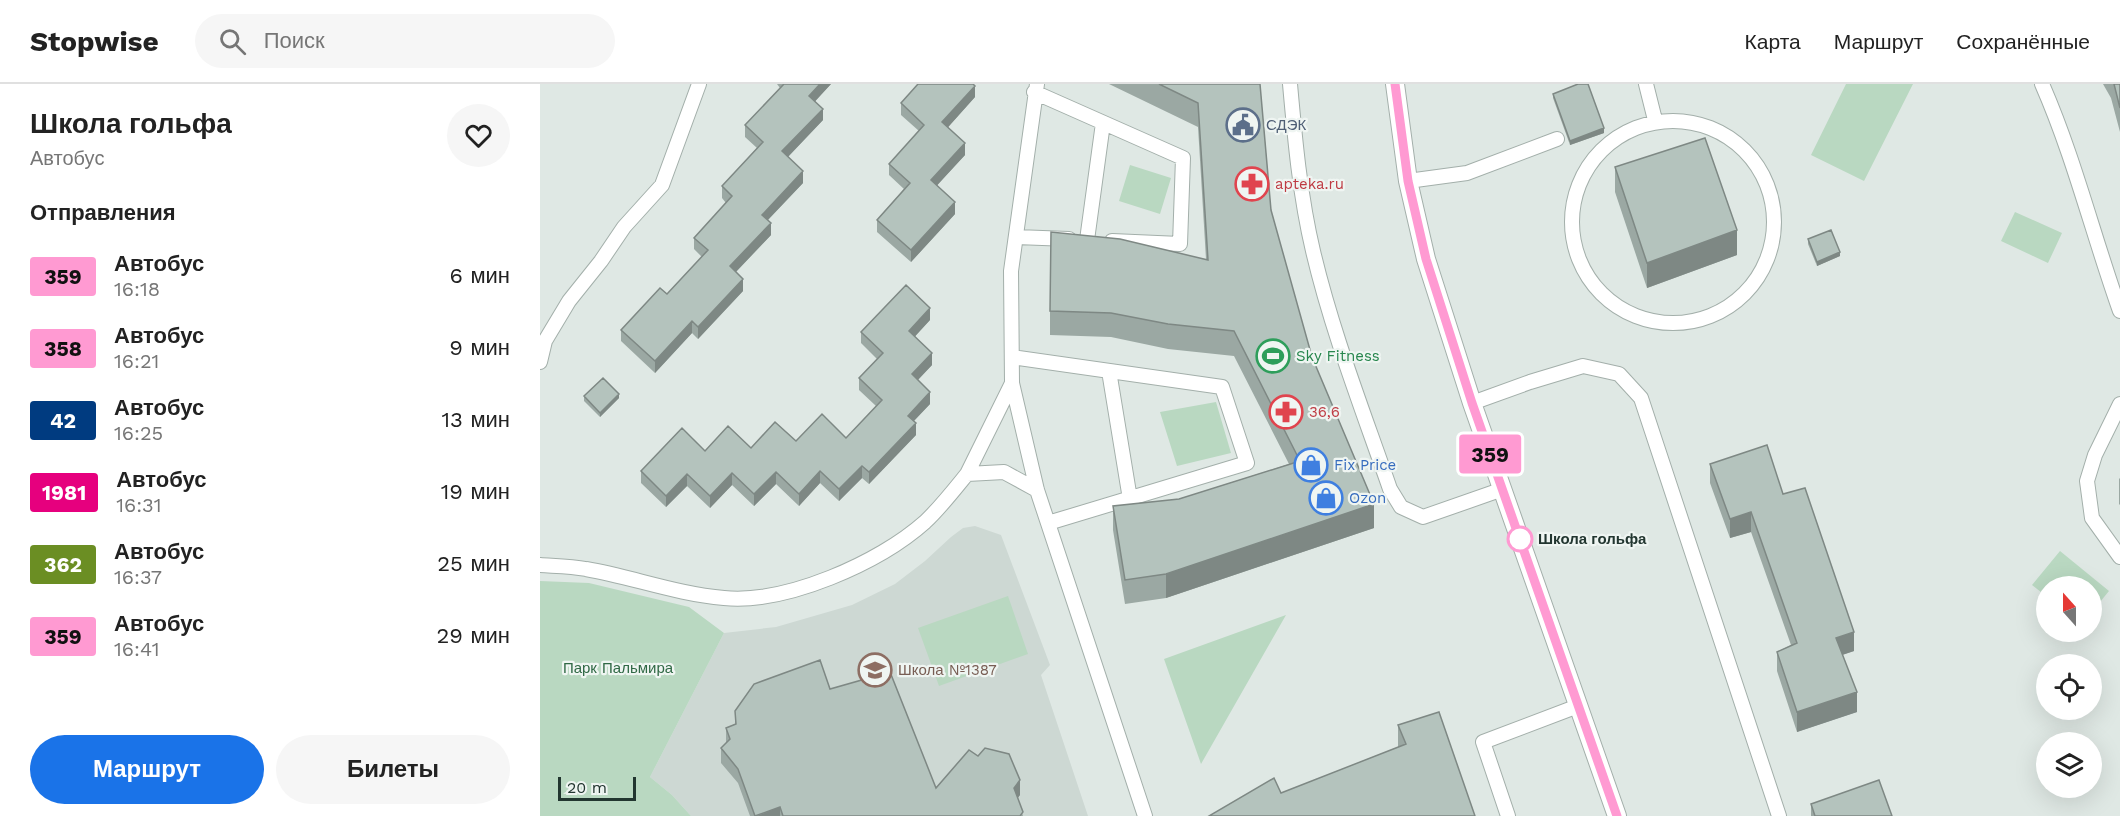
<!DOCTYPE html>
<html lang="ru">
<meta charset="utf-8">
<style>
body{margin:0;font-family:"Work Sans",sans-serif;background:#f6f6f6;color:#222;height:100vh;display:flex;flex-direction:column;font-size:22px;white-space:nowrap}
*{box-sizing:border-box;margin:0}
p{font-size:20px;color:#767676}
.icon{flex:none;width:33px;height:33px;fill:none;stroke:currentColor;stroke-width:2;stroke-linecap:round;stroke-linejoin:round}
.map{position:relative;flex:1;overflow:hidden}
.side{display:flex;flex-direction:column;background:#fff;width:540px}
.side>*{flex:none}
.badge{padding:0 12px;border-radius:4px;font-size:21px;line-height:39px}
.needle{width:39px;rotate:339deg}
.tools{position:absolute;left:1496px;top:492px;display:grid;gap:12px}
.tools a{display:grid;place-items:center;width:66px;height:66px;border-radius:50%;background:#fff;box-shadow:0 6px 24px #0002;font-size:30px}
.scale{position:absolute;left:18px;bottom:15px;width:78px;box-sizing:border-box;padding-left:6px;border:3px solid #223630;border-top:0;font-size:16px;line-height:21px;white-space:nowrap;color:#223630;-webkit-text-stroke:4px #eff5f2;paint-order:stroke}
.map>.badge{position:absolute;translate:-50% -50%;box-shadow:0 0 0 3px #fff}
h2{padding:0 30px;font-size:22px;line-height:54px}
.round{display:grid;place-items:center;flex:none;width:63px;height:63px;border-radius:32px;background:#f6f6f6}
.head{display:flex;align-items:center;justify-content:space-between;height:102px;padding:0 30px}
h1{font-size:28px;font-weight:800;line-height:45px}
.cta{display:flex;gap:12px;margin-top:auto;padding:12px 30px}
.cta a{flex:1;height:69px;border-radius:36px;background:#1a73e8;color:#fff;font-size:24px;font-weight:800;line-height:69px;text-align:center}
.cta a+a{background:#f6f6f6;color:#222}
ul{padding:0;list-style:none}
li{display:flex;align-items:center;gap:18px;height:72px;padding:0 30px}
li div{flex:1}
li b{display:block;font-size:22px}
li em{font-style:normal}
li .badge{min-width:66px;font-weight:700;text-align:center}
header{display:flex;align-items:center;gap:36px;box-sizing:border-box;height:84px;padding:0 30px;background:#fff;border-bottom:2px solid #e0e0e0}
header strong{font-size:28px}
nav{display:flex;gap:33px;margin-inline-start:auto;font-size:21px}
.search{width:420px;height:54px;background:#f6f6f6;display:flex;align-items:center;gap:15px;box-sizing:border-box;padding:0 21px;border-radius:33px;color:#767676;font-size:22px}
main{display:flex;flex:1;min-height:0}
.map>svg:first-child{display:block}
.built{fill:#cdd8d3}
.green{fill:#b9d8c1}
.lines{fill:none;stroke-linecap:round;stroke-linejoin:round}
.service-casing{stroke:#a3afaa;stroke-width:16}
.tertiary-casing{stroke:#a3afaa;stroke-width:20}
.service{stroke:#fff;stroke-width:14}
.tertiary{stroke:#fff;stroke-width:18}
.wall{fill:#9ba8a3}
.shaded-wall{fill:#7e8884}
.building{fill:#b4c3bd;stroke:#7e8884;stroke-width:1.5}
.line-casing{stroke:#fff;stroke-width:14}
.line{stroke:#ff9ad2;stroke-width:9}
.stop-dot{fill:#fff;stroke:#ff9ad2;stroke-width:3}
.labels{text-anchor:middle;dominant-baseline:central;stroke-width:4.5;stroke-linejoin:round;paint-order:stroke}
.service-label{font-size:15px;fill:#4e5e75;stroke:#eff5f2;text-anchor:start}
.health-label{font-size:15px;fill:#be3a42;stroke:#eff5f2;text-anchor:start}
.leisure-label{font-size:15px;fill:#27864d;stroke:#eff5f2;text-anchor:start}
.shop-label{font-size:15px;fill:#366cbe;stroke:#eff5f2;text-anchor:start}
.stop-label{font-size:15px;font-weight:bold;fill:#223630;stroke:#eff5f2;text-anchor:start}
.park-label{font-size:15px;fill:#306945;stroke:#eff5f2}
.education-label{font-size:15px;fill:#785e54;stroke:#eff5f2;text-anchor:start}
</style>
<header>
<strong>Stopwise</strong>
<div class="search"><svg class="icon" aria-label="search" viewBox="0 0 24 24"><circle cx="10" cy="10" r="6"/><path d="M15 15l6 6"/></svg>Поиск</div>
<nav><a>Карта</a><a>Маршрут</a><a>Сохранённые</a></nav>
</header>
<main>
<section class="side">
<div class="head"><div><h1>Школа гольфа</h1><p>Автобус</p></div><a class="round"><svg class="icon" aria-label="heart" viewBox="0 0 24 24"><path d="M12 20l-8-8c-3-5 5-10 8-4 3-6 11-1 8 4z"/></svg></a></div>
<h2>Отправления</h2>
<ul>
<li><span class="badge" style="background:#ff9ad2;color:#111">359</span><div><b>Автобус</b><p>16:18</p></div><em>6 мин</em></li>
<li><span class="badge" style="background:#ff9ad2;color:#111">358</span><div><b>Автобус</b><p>16:21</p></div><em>9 мин</em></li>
<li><span class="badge" style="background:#003b80;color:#fff">42</span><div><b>Автобус</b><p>16:25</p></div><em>13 мин</em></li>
<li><span class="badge" style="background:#e6007e;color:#fff">1981</span><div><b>Автобус</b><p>16:31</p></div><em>19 мин</em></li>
<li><span class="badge" style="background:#6b8e23;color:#fff">362</span><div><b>Автобус</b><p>16:37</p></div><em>25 мин</em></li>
<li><span class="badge" style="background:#ff9ad2;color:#111">359</span><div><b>Автобус</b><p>16:41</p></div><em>29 мин</em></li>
</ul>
<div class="cta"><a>Маршрут</a><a>Билеты</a></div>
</section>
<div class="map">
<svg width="1580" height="732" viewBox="0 0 1580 732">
<rect width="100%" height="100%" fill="#dfe8e4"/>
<!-- built -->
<path class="built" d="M 435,442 L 461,451 L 510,581 L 501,591 L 548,732 L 151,732 L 132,711 L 110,693 L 184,549 L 236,543 L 312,521 L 355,500 L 385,477 L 411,453 L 423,444 Z"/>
<!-- green -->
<path class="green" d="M 1306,0 L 1373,0 L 1324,97 L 1271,71 Z
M 590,81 L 631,94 L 620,130 L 579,117 Z
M 1475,128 L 1522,149 L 1508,179 L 1461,157 Z
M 676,318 L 691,369 L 637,382 L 620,328 Z
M 1520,467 L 1569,507 L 1551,529 L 1551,502 L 1506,502 L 1506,512 L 1492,501 Z
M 0,497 L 49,499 L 149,523 L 184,549 L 110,693 L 132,711 L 151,732 L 0,732 Z
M 468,512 L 488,570 L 399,602 L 378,544 Z
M 746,531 L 661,680 L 624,575 Z"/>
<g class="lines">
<!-- service casing -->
<g class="service-casing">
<path id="service" d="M 497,0 L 471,187 L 472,299 L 497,406 L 605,732
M 750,0 C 755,56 760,112 773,167 C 792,248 823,327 850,405 L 861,423 L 883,433 L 963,405
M 1106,0 L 1115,36
M 1502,0 C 1534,73 1553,151 1580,227
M 494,8 L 643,74 L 640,160 L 572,157
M1032 138a101 101 0 1 1 202 0a101 101 0 1 1-202 0Z
M 868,97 L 927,89 L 1017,55
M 476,153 L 529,155
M 547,156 L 563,39
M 472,273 L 682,303 L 707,379 L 508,439
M 0,278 L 5,257 L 29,217 L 61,177 L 84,143 L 122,101 L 159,0
M 569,287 L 590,415
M 932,319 L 990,298 L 1043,282 L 1079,290 L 1101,314 L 1239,732
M 1580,320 L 1555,371 L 1547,397 L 1552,434 L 1580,473
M 427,390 L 472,299
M 0,481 C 15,482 31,482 46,485 C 92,493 137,510 184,514 C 246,520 339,479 385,438 C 400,424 414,406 427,390 L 464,388 L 497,406
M 968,732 L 943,658 L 1038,622"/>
</g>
<!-- tertiary casing -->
<g class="tertiary-casing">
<path id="tertiary" d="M 855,0 L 868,97 L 886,175 L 932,319 L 1077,732"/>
</g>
<!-- service -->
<use href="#service" class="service"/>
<!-- tertiary -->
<use href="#tertiary" class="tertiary"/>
</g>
<!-- wall -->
<path class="wall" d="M 237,0 L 291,0 L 275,17 L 283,36 L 248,73 L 263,99 L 228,136 L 231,151 L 196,188 L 203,207 L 158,255 L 152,249 L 115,289 L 81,257 L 81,246 L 127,210 L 162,173 L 154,165 L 154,154 L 186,119 L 182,114 L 182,102 L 217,64 L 205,53 L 205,41 L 240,4 Z
M 569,0 L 720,0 L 731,126 L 772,273 L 834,444 L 626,514 L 585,520 L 573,446 L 573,422 L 639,415 L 749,380 L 694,272 L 628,265 L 571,253 L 510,251 L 510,227 L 666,175 L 658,43 Z
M 1563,0 L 1580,0 L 1580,48 L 1571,14 Z
M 1013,10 L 1064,49 L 1030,61 L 1013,14 Z
M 435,13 L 408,43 L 425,71 L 397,101 L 415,130 L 371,178 L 337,148 L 337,136 L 364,105 L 349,91 L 349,80 L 379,47 L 361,31 L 361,19 Z
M 1075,83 L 1197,171 L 1107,204 L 1075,108 Z
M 1268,155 L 1300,172 L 1277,182 L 1268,160 Z
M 390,236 L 375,252 L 392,281 L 378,296 L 390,320 L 374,337 L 376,351 L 329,400 L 322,394 L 299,417 L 280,399 L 259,422 L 236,400 L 214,422 L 192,401 L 170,424 L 147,402 L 126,423 L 101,399 L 101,387 L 165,367 L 211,364 L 256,357 L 306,354 L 336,322 L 319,306 L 319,294 L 337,275 L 321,259 L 321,248 Z
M 44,312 L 79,314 L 60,333 L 44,317 Z
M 1170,380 L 1243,410 L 1314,567 L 1302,571 L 1317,628 L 1257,648 L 1237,587 L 1237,568 L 1251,561 L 1211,448 L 1190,454 L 1170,399 Z
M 1580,394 L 1580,421 L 1579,420 L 1579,395 Z
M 290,605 L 396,704 L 480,711 L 477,714 L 483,732 L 210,732 L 198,699 L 181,679 L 181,664 L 186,659 L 186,644 L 195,640 L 195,627 Z
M 858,641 L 935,732 L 741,709 L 858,663 Z
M 1271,720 L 1352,732 L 1271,732 Z"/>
<!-- shaded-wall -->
<path class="shaded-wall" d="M 280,0 L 291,0 L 269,24 L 269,12 Z
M 435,2 L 435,13 L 402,50 L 402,38 Z
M 283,25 L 283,36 L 242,79 L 242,67 Z
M 1064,44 L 1064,49 L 1030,61 L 1030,57 Z
M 425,59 L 425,71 L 391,108 L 391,96 Z
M 263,87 L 263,99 L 222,142 L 222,131 Z
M 415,118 L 415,130 L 371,178 L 371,166 Z
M 231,139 L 231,151 L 190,194 L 190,182 Z
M 1197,146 L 1197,171 L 1107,204 L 1107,179 Z
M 1300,168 L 1300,172 L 1277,182 L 1277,178 Z
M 203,195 L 203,207 L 158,255 L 158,243 Z
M 390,224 L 390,236 L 369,259 L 369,247 Z
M 152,237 L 152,249 L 115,289 L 115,277 Z
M 392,269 L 392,281 L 372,302 L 372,290 Z
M 390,308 L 390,320 L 368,343 L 368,332 Z
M 79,310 L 79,314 L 60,333 L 60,329 Z
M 376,339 L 376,351 L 329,400 L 329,388 Z
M 322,382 L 322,394 L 299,417 L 299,405 Z
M 280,387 L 280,399 L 259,422 L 259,410 Z
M 236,388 L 236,400 L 214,422 L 214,410 Z
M 192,389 L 192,401 L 170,424 L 170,412 Z
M 147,390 L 147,402 L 126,423 L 126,412 Z
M 834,420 L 834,444 L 626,514 L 626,490 Z
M 1211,428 L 1211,448 L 1190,454 L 1190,435 Z
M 1314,548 L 1314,567 L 1296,573 L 1296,554 Z
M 1317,608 L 1317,628 L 1257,648 L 1257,628 Z
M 480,696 L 480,711 L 474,719 L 474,704 Z
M 240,723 L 240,732 L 217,732 Z"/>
<!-- building -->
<path class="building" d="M 244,0 L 280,0 L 269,12 L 283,25 L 242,67 L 263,87 L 222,131 L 231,139 L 190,182 L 203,195 L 158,243 L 152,237 L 115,277 L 81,246 L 120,204 L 127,210 L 168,166 L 154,154 L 192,112 L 182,102 L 223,58 L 205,41 Z
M 378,0 L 433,0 L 435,2 L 402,38 L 425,59 L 391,96 L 415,118 L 371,166 L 337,136 L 370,99 L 349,80 L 384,41 L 361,19 Z
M 619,0 L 720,0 L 731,126 L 772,273 L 834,420 L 626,490 L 585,496 L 573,422 L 639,415 L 760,377 L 694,247 L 628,240 L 571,229 L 510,227 L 511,148 L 580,155 L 668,176 L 658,19 Z
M 1038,0 L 1048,0 L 1064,44 L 1030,57 L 1013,10 Z
M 1574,0 L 1580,0 L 1580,24 Z
M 1165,54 L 1197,146 L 1107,179 L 1075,83 Z
M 1291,146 L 1300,168 L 1277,178 L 1268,155 Z
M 366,201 L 390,224 L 369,247 L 392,269 L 372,290 L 390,308 L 368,332 L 376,339 L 329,388 L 322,382 L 299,405 L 280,387 L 259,410 L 236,388 L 214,410 L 192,389 L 170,412 L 147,390 L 126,412 L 101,387 L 142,344 L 165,367 L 188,342 L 211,364 L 235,338 L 256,357 L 282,330 L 306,354 L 342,316 L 319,294 L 343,269 L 321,248 Z
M 63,294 L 79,310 L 60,329 L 44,312 Z
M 1227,361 L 1243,410 L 1265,404 L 1314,548 L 1296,554 L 1317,608 L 1257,628 L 1237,568 L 1257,559 L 1211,428 L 1190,435 L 1170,380 Z
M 280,576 L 290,605 L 350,588 L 396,704 L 429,666 L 438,672 L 445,664 L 469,670 L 480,696 L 474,704 L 483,728 L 480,732 L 243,732 L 240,723 L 215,732 L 198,685 L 181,664 L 190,655 L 186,644 L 196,640 L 195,627 L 214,600 Z
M 899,628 L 935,732 L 669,732 L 734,694 L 741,709 L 866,660 L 858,641 Z
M 1339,696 L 1352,732 L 1275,732 L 1271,720 Z"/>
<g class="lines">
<!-- line casing -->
<g class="line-casing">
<path id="line" d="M 855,0 L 868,97 L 886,175 L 932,319 L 1077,732"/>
</g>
<!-- line -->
<use href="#line" class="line"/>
</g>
<!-- icons -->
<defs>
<g id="civic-ring" transform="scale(1.725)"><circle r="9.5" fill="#eff5f2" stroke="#5c6f8a" stroke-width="1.5"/><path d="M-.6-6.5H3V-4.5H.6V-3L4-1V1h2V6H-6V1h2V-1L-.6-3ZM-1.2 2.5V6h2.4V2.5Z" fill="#5c6f8a"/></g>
<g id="pharmacy-ring" transform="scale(1.725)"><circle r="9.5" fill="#eff5f2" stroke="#e0444e" stroke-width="1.5"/><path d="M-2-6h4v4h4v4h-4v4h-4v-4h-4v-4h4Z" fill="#e0444e"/></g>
<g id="stadium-ring" transform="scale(1.725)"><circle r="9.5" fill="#eff5f2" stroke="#2e9e5b" stroke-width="1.5"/><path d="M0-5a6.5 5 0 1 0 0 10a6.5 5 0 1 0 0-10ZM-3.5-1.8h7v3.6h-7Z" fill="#2e9e5b"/></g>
<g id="shop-ring" transform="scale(1.725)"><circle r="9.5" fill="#eff5f2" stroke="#3f7fe0" stroke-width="1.5"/><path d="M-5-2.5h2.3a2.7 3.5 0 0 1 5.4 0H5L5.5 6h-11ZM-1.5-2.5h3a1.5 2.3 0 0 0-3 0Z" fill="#3f7fe0"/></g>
<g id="school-ring" transform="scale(1.725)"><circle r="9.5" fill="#eff5f2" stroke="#8d6e63" stroke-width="1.5"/><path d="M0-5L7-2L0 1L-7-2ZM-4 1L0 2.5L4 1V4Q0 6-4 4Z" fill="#8d6e63"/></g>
</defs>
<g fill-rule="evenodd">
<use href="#civic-ring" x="703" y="41"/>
<use href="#pharmacy-ring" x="712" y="100"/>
<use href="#stadium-ring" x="733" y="272"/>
<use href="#pharmacy-ring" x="746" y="328"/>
<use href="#shop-ring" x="771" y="381"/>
<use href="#shop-ring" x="786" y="414"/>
<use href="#school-ring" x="335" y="586"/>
</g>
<!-- markers -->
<circle class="stop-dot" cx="980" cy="455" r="12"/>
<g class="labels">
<!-- service labels -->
<g class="service-label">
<text x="726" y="41">СДЭК</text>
</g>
<!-- health labels -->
<g class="health-label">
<text x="735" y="100">apteka.ru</text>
<text x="769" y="328">36,6</text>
</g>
<!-- leisure labels -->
<g class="leisure-label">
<text x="756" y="272">Sky Fitness</text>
</g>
<!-- shop labels -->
<g class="shop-label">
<text x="794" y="381">Fix Price</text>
<text x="809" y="414">Ozon</text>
</g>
<!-- stop labels -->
<g class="stop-label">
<text x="998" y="455">Школа гольфа</text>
</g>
<!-- park labels -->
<g class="park-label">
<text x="78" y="584">Парк Пальмира</text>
</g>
<!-- education labels -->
<g class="education-label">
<text x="358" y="586">Школа №1387</text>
</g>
</g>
</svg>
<div class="tools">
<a><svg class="needle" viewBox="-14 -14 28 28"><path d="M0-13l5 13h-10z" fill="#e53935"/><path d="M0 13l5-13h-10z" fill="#767676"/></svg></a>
<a><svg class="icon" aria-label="locate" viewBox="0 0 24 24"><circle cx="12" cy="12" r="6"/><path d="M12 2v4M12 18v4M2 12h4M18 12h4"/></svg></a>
<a><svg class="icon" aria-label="layers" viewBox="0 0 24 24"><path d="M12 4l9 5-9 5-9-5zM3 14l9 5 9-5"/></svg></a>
</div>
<div class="scale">20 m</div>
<b class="badge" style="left:950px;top:370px;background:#ff9ad2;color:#111">359</b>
</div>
</main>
